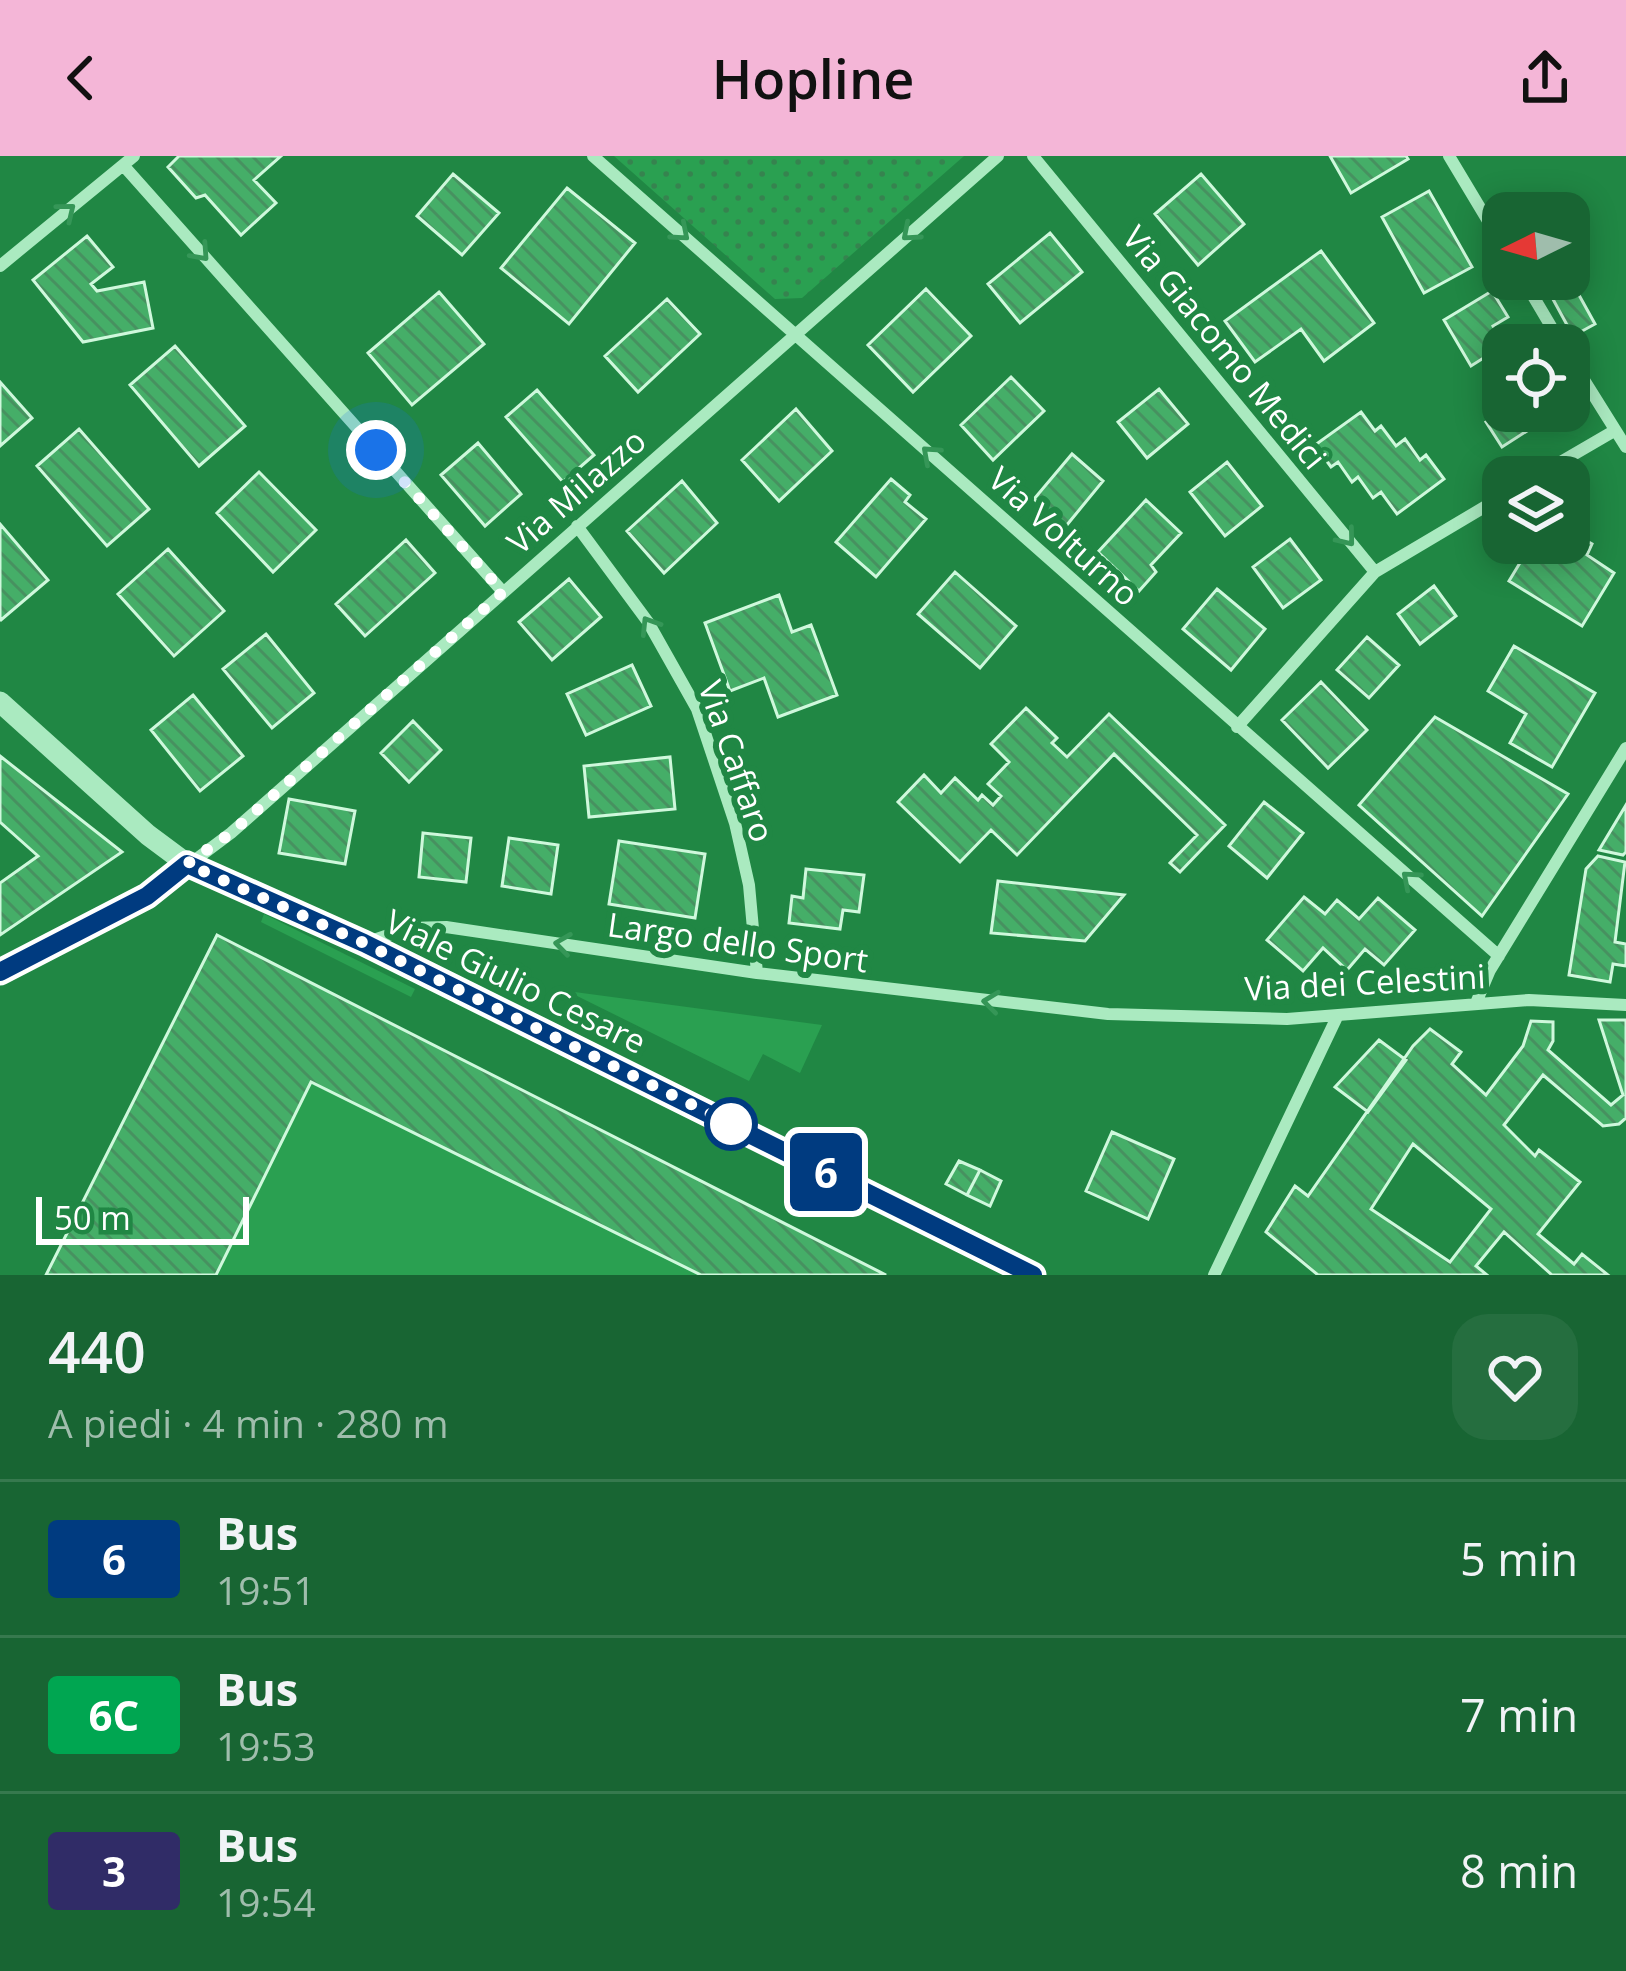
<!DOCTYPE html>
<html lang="it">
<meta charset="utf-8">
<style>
body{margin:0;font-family:"Open Sans",sans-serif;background:#256e3f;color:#f1f3f6;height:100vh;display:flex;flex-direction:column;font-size:45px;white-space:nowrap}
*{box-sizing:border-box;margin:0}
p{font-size:39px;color:#9fbdac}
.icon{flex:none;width:66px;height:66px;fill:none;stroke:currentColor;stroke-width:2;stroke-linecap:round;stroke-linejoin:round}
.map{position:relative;height:1119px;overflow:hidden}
.sheet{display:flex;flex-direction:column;background:#186533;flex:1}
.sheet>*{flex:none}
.badge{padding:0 24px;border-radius:9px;font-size:42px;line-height:78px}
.needle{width:78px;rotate:265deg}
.buttons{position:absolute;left:1482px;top:36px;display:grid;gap:24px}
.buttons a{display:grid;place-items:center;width:108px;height:108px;border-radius:24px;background:#186533;box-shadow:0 6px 30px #0003;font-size:60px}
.scale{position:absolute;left:36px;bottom:30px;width:213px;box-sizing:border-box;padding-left:12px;border:6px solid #fff;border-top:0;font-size:33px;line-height:42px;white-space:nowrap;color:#fff;-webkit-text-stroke:9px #208744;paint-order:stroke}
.you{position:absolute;width:60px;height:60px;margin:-30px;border:9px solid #fff;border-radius:50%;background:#1a73e8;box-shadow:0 0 0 18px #1a73e833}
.map>.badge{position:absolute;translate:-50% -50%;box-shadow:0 0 0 6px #fff}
.round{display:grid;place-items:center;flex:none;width:126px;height:126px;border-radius:36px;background:#256e3f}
.headline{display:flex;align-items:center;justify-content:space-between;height:204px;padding:0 48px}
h1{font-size:57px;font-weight:600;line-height:90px}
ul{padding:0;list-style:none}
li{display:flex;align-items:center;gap:36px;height:156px;padding:0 48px;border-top:3px solid #36794e}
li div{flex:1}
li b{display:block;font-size:45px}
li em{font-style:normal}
li .badge{min-width:132px;font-weight:700;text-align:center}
header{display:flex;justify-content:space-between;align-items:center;height:156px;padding:0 48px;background:#f4b6d7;color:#111;font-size:54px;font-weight:600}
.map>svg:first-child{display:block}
.grass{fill:#2aa051}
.garden{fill:url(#garden-dots)}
.building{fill:url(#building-back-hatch);stroke:#cff8dc;stroke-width:3;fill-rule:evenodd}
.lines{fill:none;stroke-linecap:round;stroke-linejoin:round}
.minor{stroke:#aaeac0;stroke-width:12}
.tertiary{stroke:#aaeac0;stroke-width:21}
.oneway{stroke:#359657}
.line-casing{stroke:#fff;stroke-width:27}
.line{stroke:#003b80;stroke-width:18}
.walk{stroke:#fff;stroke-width:12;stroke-dasharray:0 21.6}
.stop-dot{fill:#fff;stroke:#003b80;stroke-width:6}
.labels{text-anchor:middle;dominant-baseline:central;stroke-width:12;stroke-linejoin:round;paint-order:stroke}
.street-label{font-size:33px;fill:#fff;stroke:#208744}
</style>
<header><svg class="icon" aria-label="back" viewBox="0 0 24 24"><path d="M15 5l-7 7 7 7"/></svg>Hopline<svg class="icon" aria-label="share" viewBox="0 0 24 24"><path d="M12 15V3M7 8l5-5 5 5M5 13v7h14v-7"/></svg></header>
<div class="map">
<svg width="1626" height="1119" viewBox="0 0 1626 1119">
<defs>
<pattern id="garden-dots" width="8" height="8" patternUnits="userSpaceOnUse" patternTransform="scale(3)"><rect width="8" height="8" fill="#2aa051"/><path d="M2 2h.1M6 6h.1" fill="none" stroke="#36834f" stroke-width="1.8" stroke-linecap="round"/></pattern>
<pattern id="building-back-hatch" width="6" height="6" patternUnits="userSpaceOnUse" patternTransform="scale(3)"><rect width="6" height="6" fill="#45ae68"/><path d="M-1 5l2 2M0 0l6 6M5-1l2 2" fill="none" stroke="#479160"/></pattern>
</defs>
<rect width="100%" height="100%" fill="#208744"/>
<!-- grass -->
<path class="grass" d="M 264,758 L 415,833 L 411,841 L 261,766 Z
M 217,779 L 886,1119 L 46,1119 Z
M 567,835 L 822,869 L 800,917 L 763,898 L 749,925 Z"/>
<!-- garden -->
<path class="garden" d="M 614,0 L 964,0 L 802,142 L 775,143 Z"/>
<!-- building -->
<path class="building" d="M 179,0 L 281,0 L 254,24 L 276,47 L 241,79 L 205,39 L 196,42 L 168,11 Z
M 1330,0 L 1406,0 L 1408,3 L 1351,37 Z
M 453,18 L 499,57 L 462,99 L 417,60 Z
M 1201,18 L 1244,68 L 1198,109 L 1155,58 Z
M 567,32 L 635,87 L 569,168 L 501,112 Z
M 1429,35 L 1472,111 L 1424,137 L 1382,61 Z
M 1050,77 L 1082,116 L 1020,167 L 988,128 Z
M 87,80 L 113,111 L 91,128 L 97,135 L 144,126 L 153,172 L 83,186 L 33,124 Z
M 1321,95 L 1374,167 L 1324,205 L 1301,173 L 1255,206 L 1225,165 Z
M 1569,121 L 1595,168 L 1573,180 L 1542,123 Z
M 926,133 L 971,180 L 913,236 L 868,189 Z
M 1492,135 L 1508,161 L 1493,170 L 1504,189 L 1471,210 L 1444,164 Z
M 439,136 L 484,188 L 412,249 L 368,197 Z
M 667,143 L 700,178 L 638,236 L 605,200 Z
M 175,190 L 245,270 L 199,310 L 130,229 Z
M 1011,221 L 1044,255 L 993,304 L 961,269 Z
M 0,226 L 32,262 L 0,290 Z
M 1159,233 L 1188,268 L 1147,302 L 1118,266 Z
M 537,234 L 594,299 L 563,326 L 506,261 Z
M 796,253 L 832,295 L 779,345 L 742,304 Z
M 1504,255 L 1558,255 L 1502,291 L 1486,266 Z
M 1361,256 L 1375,275 L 1381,270 L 1396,290 L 1405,283 L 1420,304 L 1426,299 L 1444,323 L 1397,358 L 1381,336 L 1373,342 L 1358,321 L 1352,326 L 1338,306 L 1331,311 L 1315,289 Z
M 79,273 L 149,353 L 107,390 L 37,310 Z
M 478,287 L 521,338 L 485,370 L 441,319 Z
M 1072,298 L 1103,325 L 1066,370 L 1034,343 Z
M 1227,306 L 1262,350 L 1225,380 L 1190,336 Z
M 259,316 L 316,374 L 273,416 L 217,357 Z
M 891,323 L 910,339 L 905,346 L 926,363 L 876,421 L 836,386 Z
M 682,325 L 717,367 L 664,417 L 627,375 Z
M 1146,344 L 1181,377 L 1151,409 L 1156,416 L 1139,435 L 1098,396 Z
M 0,368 L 48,424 L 1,464 L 0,463 Z
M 1569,375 L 1592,388 L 1587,399 L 1614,417 L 1582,470 L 1509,425 L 1532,387 L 1569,387 Z
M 1290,383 L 1321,424 L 1283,452 L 1253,411 Z
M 406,384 L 435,417 L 365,480 L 336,448 Z
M 168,393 L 224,455 L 174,500 L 118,438 Z
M 955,416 L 1016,470 L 980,512 L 918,458 Z
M 569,423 L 601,461 L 552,504 L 519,466 Z
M 1434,430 L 1456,460 L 1420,488 L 1398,458 Z
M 1217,433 L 1265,473 L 1231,514 L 1183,473 Z
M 779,439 L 792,476 L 811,469 L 837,539 L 778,561 L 764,522 L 730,535 L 705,467 Z
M 266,478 L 314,537 L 272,572 L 223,513 Z
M 1367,481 L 1399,509 L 1369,542 L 1337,514 Z
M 1514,490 L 1595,537 L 1552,611 L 1510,587 L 1526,558 L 1488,535 Z
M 632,509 L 651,550 L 586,579 L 567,538 Z
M 1321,526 L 1367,574 L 1328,612 L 1282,564 Z
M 193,539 L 243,600 L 200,635 L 151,574 Z
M 1026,552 L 1057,582 L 1052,587 L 1067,601 L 1109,558 L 1225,669 L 1180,716 L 1170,707 L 1197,679 L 1114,598 L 1017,699 L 991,674 L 960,706 L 898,646 L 924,619 L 941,637 L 955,622 L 978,644 L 982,639 L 993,649 L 1001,640 L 988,628 L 1009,606 L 991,588 Z
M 1435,561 L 1568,638 L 1482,760 L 1359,649 Z
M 413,565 L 441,594 L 409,626 L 381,597 Z
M 0,600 L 122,696 L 0,779 L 0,727 L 38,700 L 0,666 Z
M 670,601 L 675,653 L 589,661 L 584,610 Z
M 289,643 L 355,655 L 345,708 L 279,697 Z
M 1264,646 L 1303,677 L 1267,722 L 1229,690 Z
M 1626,649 L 1626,696 L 1623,699 L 1599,694 Z
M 423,677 L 471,682 L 466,726 L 419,721 Z
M 509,682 L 558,689 L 551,738 L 502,730 Z
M 619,685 L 705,698 L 695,762 L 609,748 Z
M 1598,700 L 1625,706 L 1615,786 L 1626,788 L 1626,810 L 1613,808 L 1610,826 L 1569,819 L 1586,713 Z
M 806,713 L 864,719 L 859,756 L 843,754 L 840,773 L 789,767 L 792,740 L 803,742 Z
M 998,725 L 1124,739 L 1085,785 L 991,777 Z
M 1304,741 L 1325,758 L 1337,744 L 1359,763 L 1378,742 L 1415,774 L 1384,809 L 1365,793 L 1347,814 L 1323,792 L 1303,815 L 1267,784 Z
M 217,779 L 886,1119 L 701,1119 L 311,926 L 216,1119 L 46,1119 Z
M 1599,864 L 1626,864 L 1626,962 L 1619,968 L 1603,970 L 1543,919 L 1504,969 L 1535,1000 L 1539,994 L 1580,1026 L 1538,1078 L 1574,1108 L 1582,1098 L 1608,1119 L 1552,1119 L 1504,1076 L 1476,1110 L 1487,1119 L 1318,1119 L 1266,1076 L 1295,1030 L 1308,1040 L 1413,890 L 1430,873 L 1461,896 L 1452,908 L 1486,939 L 1523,890 L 1531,865 L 1553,866 L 1553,885 L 1548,894 L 1611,949 L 1623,939 ZM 1413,988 L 1491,1053 L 1450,1106 L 1371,1053 Z
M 1379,884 L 1406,904 L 1368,956 L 1335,931 Z
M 1112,976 L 1174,1003 L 1148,1063 L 1086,1035 Z
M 959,1005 L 980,1014 L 967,1039 L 946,1028 Z
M 980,1014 L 1001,1025 L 990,1050 L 967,1039 Z"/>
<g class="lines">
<!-- minor -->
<path class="minor" d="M 593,0 L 1499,800
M 1033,0 L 1375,416
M 1449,0 L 1503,90
M 123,9 L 503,436
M 0,110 L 134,0
M 1523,123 L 1562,189
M 1569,200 L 1626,291
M 1535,321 L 1614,275
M 577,370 L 648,466 L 697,553 L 735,667 L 749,729 L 757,817
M 1237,571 L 1375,416 L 1503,340
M 365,787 L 409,772 L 446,771 L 757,817 L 1108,858 L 1287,863 L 1529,844 L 1626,849
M 0,817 L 147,740 L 231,677 L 998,0
M 1476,847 L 1490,814 L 1626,592
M 1214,1119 L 1337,861"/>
<!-- tertiary -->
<path class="tertiary" d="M 0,546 L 148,679 L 187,708 L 365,787 L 1033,1119"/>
</g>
<!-- one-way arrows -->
<defs><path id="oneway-chevron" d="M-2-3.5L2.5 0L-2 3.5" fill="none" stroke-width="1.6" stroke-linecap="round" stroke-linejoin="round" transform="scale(3)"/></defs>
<g class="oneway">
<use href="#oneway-chevron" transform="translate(67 55) rotate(-39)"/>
<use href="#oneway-chevron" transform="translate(681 77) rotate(41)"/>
<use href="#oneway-chevron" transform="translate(910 77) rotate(139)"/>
<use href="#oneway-chevron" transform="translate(201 97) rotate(48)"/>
<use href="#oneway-chevron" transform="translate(930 298) rotate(-138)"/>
<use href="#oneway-chevron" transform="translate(1347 382) rotate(51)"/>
<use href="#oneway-chevron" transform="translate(649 469) rotate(-122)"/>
<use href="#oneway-chevron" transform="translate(1410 723) rotate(-139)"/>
<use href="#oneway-chevron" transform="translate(563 788) rotate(-172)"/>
<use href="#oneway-chevron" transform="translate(991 846) rotate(-173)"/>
</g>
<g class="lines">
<!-- line casing -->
<g class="line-casing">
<path id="line" d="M 0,816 L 147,740 L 187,708 L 364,787 L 1033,1119"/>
</g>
<!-- line -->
<use href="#line" class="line"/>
<!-- walk -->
<path class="walk" d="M 376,294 L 503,436 L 231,677 L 187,708 L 364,787 L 731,968"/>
</g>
<!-- markers -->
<circle class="stop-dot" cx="731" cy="968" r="24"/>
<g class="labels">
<!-- street labels -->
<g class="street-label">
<text transform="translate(1225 191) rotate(51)">Via Giacomo Medici</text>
<text transform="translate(576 335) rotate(-41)">Via Milazzo</text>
<text transform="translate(1064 380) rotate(42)">Via Volturno</text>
<text transform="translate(737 605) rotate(71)">Via Caffaro</text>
<text transform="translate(738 786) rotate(8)">Largo dello Sport</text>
<text transform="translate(516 825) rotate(26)">Viale Giulio Cesare</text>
<text transform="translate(1365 826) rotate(-3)">Via dei Celestini</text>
</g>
</g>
</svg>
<div class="buttons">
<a><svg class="needle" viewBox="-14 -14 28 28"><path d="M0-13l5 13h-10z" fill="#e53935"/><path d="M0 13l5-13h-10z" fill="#9fbdac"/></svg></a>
<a><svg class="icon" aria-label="locate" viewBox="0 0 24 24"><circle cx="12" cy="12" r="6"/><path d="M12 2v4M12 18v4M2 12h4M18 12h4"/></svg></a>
<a><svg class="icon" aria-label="layers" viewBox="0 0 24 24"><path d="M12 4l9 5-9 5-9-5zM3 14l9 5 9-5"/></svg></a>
</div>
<div class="scale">50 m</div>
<div class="you" style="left:376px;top:294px"></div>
<b class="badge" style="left:826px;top:1016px;background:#003b80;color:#fff">6</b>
</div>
<section class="sheet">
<div class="headline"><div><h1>440</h1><p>A piedi · 4 min · 280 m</p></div><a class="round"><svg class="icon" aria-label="heart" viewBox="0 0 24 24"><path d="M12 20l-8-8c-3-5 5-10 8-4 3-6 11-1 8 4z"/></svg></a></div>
<ul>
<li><span class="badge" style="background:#003b80;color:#fff">6</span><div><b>Bus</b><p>19:51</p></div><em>5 min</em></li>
<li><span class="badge" style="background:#00a651;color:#fff">6C</span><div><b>Bus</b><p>19:53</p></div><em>7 min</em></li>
<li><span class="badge" style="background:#302c67;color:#fff">3</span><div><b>Bus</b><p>19:54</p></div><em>8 min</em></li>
</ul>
</section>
